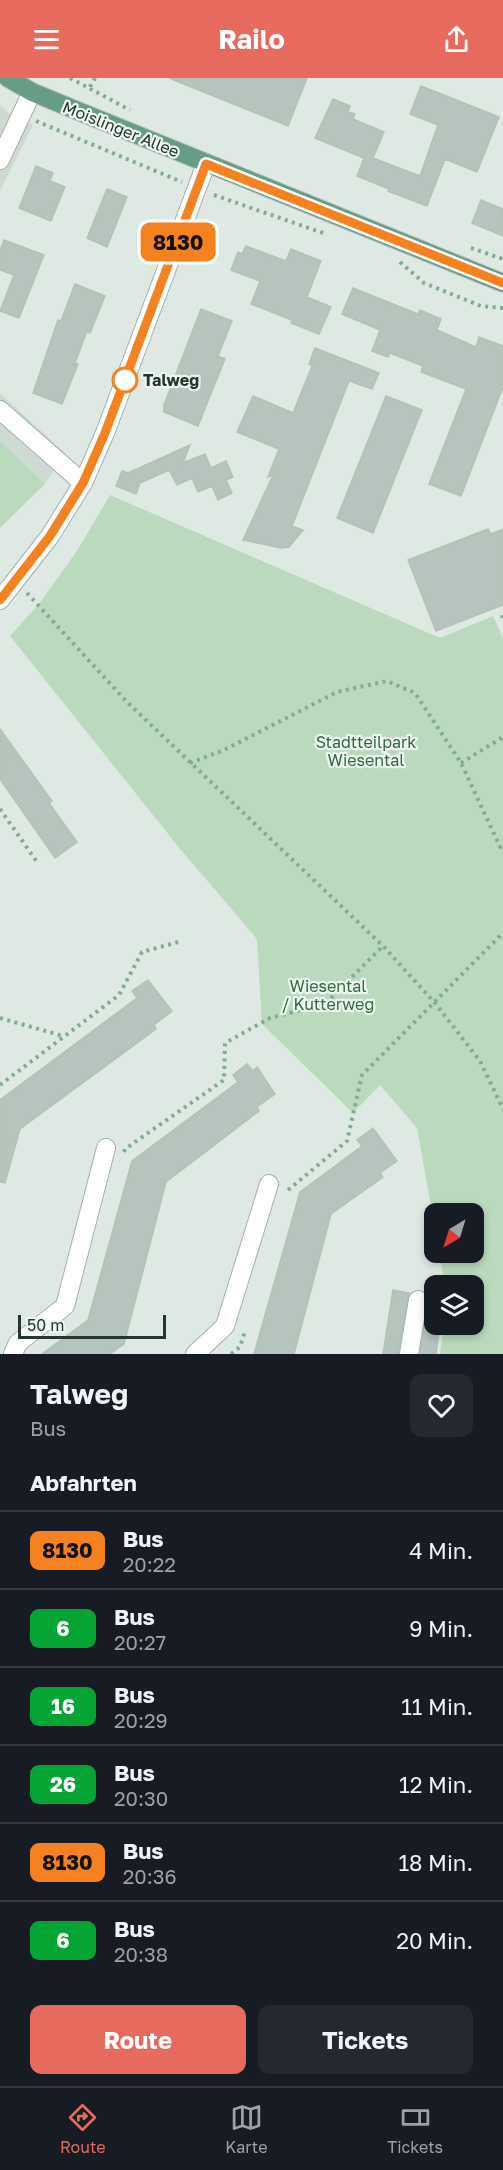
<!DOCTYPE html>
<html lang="de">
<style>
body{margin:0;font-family:"Golos Text",sans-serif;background:#242831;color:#f1f3f6;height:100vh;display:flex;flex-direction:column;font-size:22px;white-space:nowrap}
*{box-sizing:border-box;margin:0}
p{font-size:20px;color:#9ea1a6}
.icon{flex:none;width:33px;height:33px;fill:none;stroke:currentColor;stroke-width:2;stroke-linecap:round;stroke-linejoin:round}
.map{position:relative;height:1276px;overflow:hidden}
.side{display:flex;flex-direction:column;background:#171b24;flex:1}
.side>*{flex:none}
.badge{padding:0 12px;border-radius:9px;font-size:21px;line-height:39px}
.needle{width:39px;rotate:218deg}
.fabs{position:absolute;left:424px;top:1125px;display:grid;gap:12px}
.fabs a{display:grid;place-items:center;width:60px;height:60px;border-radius:12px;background:#171b24;box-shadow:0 3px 9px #0003;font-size:30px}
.scale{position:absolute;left:18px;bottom:15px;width:148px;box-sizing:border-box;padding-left:6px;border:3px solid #22382e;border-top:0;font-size:16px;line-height:21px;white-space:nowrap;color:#22382e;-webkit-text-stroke:4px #eff6f2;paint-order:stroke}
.map>.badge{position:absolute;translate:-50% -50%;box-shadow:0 0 0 3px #fff}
h2{padding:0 30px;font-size:22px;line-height:54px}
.round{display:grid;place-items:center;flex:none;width:63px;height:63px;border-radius:12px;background:#242831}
.overview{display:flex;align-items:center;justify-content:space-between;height:102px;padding:0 30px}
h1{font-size:28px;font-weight:700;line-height:45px}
.cta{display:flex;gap:12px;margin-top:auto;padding:12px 30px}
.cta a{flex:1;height:69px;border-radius:12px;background:#e76a5f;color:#fff;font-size:24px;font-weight:700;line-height:69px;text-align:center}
.cta a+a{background:#242831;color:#f1f3f6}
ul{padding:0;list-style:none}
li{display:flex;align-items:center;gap:18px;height:78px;padding:0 30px;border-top:2px solid #363941}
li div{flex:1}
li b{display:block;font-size:22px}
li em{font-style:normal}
li .badge{min-width:66px;font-weight:700;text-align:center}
header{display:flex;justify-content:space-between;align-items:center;height:78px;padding:0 30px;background:#e76a5f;color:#fff;font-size:27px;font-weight:700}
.tabs{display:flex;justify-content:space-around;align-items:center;height:84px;border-top:2px solid #363941;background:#171b24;font-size:16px;color:#9ea1a6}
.tabs a{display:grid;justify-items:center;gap:3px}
.tabs .active{color:#e76a5f}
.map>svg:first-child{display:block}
.built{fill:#ced9d2}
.green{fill:#bad9bd}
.building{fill:#b5c4bc;stroke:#b2c2b9;stroke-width:1.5}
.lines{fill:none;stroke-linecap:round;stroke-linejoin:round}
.minor-casing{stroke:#a3b0a9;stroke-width:20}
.major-casing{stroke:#bdc3c0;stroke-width:20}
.path{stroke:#82ab97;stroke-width:4;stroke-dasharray:3 4.5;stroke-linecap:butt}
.minor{stroke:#fff;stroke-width:18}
.major{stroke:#679c85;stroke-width:18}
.line-casing{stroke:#fff;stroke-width:14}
.line{stroke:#f58220;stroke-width:9}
.stop-dot{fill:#fff;stroke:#f58220;stroke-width:3}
.labels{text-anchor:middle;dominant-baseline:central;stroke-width:4.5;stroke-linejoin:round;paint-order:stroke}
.street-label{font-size:16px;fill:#22382e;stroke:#eff6f2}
.stop-label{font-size:16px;font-weight:bold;fill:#22382e;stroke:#eff6f2;text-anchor:start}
.park-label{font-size:16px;fill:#2f6c3c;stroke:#eff6f2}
</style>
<header><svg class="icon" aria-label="menu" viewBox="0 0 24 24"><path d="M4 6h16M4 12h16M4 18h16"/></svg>Railo<svg class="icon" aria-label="share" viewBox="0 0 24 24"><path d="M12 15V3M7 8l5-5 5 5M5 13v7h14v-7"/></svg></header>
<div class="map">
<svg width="503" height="1276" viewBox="0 0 503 1276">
<rect width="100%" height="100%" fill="#dfe9e3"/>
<!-- built -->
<path class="built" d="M 0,27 L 10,36 L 33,47 L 0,113 Z
M 0,315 L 65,375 L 45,406 L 0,363 Z"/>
<!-- green -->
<path class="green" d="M 0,363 L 45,406 L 0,450 Z
M 110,417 L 440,560 L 493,538 L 503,560 L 503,1276 L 440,1276 L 444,1247 L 474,1246 L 474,1208 L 445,1207 L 439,1175 L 474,1174 L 474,1136 L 435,1136 L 435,1150 L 417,1050 L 380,1007 L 353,1035 L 262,946 L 257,861 L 181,772 L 10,558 L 39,526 L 77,473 Z"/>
<!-- building -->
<path class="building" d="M 169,0 L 307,0 L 288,48 Z
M 421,8 L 499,39 L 477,94 L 445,81 L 427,128 L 388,113 L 389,111 L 357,98 L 364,80 L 315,60 L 333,21 L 350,28 L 348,34 L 355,36 L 353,41 L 384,54 L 373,80 L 420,98 L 438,47 L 410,36 Z
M 36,88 L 53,95 L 50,103 L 65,109 L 51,143 L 19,130 Z
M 107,111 L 127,119 L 107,169 L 87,160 Z
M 481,122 L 503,131 L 503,158 L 472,145 Z
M 4,162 L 44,177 L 19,240 L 0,233 L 14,197 L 0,192 L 0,173 Z
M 246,168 L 286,183 L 291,171 L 321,183 L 307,219 L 331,229 L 319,256 L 291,245 L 292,242 L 251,226 L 260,203 L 231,192 L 238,174 L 242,176 Z
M 75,206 L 105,218 L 90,255 L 87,253 L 75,285 L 78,286 L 62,326 L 33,315 L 58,242 L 61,243 Z
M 353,210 L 418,236 L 420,232 L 441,241 L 437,252 L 476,269 L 479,259 L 503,268 L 503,309 L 461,418 L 429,406 L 466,311 L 421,294 L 423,288 L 390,275 L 388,279 L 372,273 L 380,252 L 342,236 Z
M 201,231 L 232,243 L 218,278 L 225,281 L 198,348 L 164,334 L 164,327 Z
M 315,270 L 379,295 L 372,311 L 349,303 L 292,448 L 303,452 L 289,469 L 281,470 L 243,462 L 273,397 L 268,399 L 279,371 L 237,354 L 253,318 L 293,335 L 312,288 L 309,286 Z
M 386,318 L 422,332 L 373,455 L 337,440 Z
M 190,367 L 183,385 L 205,376 L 211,390 L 226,383 L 233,399 L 226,402 L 232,415 L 218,422 L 212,408 L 198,414 L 192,400 L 177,407 L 169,392 L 140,405 L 136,416 L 116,408 L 122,393 L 128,395 Z
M 488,451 L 491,456 L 503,451 L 503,527 L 436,553 L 408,482 Z
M 0,651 L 52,723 L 49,725 L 77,764 L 55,780 L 0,701 Z
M 148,902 L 172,933 L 154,947 L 156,951 L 20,1051 L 5,1105 L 0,1104 L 0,1022 L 137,920 L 132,913 Z
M 247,986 L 253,993 L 257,989 L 275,1016 L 257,1029 L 259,1033 L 166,1104 L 124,1266 L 110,1276 L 42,1276 L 88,1242 L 132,1083 L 238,1004 L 233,997 Z
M 373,1050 L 397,1083 L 380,1095 L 383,1099 L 331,1136 L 294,1276 L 254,1276 L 300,1114 L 362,1068 L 357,1062 Z
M 393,1212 L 409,1215 L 398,1276 L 383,1276 Z
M 429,1218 L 435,1219 L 435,1246 L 440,1246 L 436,1276 L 420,1276 Z"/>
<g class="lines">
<!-- minor casing -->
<g class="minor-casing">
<path id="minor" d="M 0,82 L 32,14
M 0,332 L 83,405
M 0,522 L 50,458 L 83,405 L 105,355 L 206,86
M 13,1276 L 18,1265 L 65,1228 L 106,1070
M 195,1276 L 225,1248 L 269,1106
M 409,1276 L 418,1222"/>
</g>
<!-- major casing -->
<g class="major-casing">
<path id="major" d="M 8,0 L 32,14 L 78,33 L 503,205"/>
</g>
<!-- path -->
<path class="path" d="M 70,0 L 130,32
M 90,9 L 95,0
M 36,43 L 182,104
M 214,117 L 326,156
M 471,170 L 503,181
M 400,184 L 424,205 L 481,228 L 503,230
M 27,515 L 126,623 L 383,868 L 435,925 L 480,983 L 503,1031
M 502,537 L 503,541
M 190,685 L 224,672 L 337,614 L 387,603 L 415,615 L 461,685 L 503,775
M 461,685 L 503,659
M 0,731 L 37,784
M 0,940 L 63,958
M 0,1007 L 119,917 L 142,874 L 182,863
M 124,1074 L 125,1071 L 224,1002 L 225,965 L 270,940 L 325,926 L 383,868
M 288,1112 L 347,1063 L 362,997 L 503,855
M 231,1276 L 240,1269 L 245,1253"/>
<!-- minor -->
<use href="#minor" class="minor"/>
<!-- major -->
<use href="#major" class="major"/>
</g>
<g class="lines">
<!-- line casing -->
<g class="line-casing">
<path id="line" d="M 0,522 L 50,458 L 83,405 L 105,355 L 206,86 L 503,205"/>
</g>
<!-- line -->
<use href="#line" class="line"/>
</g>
<!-- markers -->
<circle class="stop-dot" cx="125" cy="302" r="12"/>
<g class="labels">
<!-- street labels -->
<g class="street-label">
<text transform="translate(121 51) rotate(22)">Moislinger Allee</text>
</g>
<!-- stop labels -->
<g class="stop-label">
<text x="143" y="302">Talweg</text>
</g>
<!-- park labels -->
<g class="park-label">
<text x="366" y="664">Stadtteilpark<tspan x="366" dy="18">Wiesental</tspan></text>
<text x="328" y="908">Wiesental<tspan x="328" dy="18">/ Kutterweg</tspan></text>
</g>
</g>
</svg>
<div class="fabs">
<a><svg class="needle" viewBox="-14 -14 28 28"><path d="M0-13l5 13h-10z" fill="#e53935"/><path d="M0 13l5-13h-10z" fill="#9ea1a6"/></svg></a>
<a><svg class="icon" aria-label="layers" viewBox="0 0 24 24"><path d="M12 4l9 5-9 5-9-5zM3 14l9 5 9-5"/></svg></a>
</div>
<div class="scale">50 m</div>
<b class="badge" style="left:178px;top:164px;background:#f58220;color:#111">8130</b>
</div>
<section class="side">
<div class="overview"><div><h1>Talweg</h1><p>Bus</p></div><a class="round"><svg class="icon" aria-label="heart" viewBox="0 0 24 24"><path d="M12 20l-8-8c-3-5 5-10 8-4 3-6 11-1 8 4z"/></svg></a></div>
<h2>Abfahrten</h2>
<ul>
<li><span class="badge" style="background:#f58220;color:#111">8130</span><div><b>Bus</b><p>20:22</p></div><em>4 Min.</em></li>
<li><span class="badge" style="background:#04a535;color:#fff">6</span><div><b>Bus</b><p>20:27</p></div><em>9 Min.</em></li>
<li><span class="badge" style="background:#04a535;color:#fff">16</span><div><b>Bus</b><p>20:29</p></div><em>11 Min.</em></li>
<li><span class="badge" style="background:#04a535;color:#fff">26</span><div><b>Bus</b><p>20:30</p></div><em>12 Min.</em></li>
<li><span class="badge" style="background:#f58220;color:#111">8130</span><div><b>Bus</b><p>20:36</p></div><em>18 Min.</em></li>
<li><span class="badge" style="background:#04a535;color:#fff">6</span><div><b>Bus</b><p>20:38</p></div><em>20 Min.</em></li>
</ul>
<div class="cta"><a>Route</a><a>Tickets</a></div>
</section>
<nav class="tabs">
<a class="active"><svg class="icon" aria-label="directions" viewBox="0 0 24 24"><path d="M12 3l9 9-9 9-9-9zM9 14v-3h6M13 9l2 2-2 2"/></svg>Route</a>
<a><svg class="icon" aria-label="map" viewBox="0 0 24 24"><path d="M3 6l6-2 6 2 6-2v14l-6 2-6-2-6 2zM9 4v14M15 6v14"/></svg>Karte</a>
<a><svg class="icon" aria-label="tickets" viewBox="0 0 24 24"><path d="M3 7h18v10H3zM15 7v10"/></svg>Tickets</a>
</nav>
